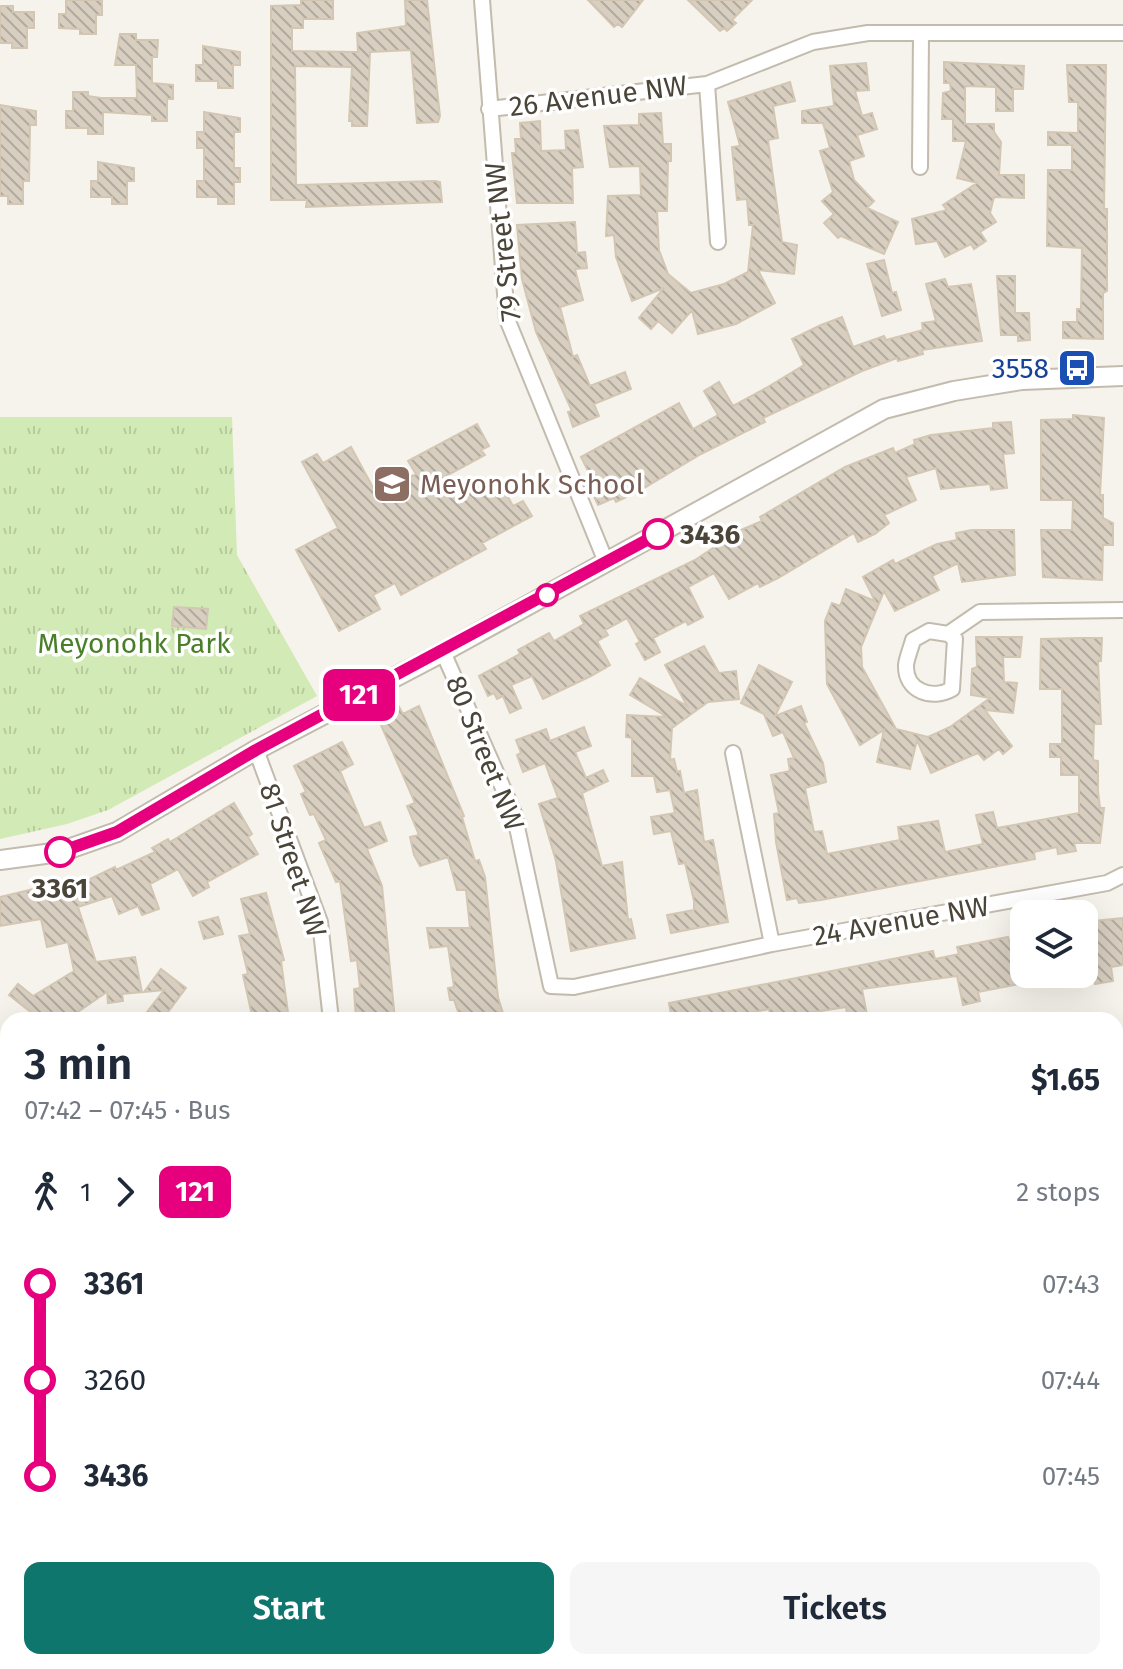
<!DOCTYPE html>
<meta charset="utf-8">
<style>
body{margin:0;font-family:"Fira Sans",sans-serif;background:#f6f6f7;color:#1f2937;height:100vh;display:flex;flex-direction:column;font-size:30px;white-space:nowrap}
*{box-sizing:border-box;margin:0}
p{font-size:26px;color:#747a83}
.icon{flex:none;width:44px;height:44px;fill:none;stroke:currentColor;stroke-width:2;stroke-linecap:round;stroke-linejoin:round}
.map{position:relative;flex:1;overflow:hidden}
.side{position:absolute;left:0px;top:1012px;width:1124px;height:658px;display:flex;flex-direction:column;background:#fff;border-radius:24px 24px 0 0;box-shadow:0 8px 32px #0002}
.side>*{flex:none}
.badge{padding:0 16px;border-radius:12px;font-size:28px;line-height:52px}
.buttons{position:absolute;left:1010px;top:900px;display:grid;gap:16px}
.buttons a{display:grid;place-items:center;width:88px;height:88px;border-radius:16px;background:#fff;box-shadow:0 8px 32px #0002;font-size:40px}
.map>.badge{position:absolute;translate:-50% -50%;box-shadow:0 0 0 4px #fff}
.legs{display:flex;align-items:center;gap:12px;height:88px;padding:0 24px;font-size:26px}
.legs p{margin-inline-start:auto}
.summary{display:flex;align-items:center;justify-content:space-between;height:136px;padding:0 24px}
h1{font-size:44px;font-weight:600;line-height:60px}
.action{display:flex;gap:16px;margin-top:auto;padding:16px 24px}
.action a{flex:1;height:92px;border-radius:16px;background:#0f766e;color:#fff;font-size:32px;font-weight:600;line-height:92px;text-align:center}
.action a+a{background:#f6f6f7;color:#1f2937}
ul{padding:0 24px;list-style:none}
li{display:flex;align-items:center;gap:28px;height:96px;font-size:30px}
li i{display:grid;place-items:center;width:12px;height:100%;margin:0 10px;background:currentColor}
li i::after{content:'';width:20px;height:20px;margin:-10px;border:6px solid;border-radius:50%;background:#fff}
li p{margin-inline-start:auto}
li:first-child i{background:linear-gradient(#0000 50%,currentColor 0)}
li:last-child i{background:linear-gradient(currentColor 50%,#0000 0)}
.map>svg:first-child{display:block}
.grass{fill:url(#grass-dots)}
.park{fill:url(#park-tufts)}
.building{fill:url(#building-back-hatch);stroke:#d3c7b4;stroke-width:2}
.lines{fill:none;stroke-linecap:round;stroke-linejoin:round}
.minor-casing{stroke:#c2bbae;stroke-width:18}
.tertiary-casing{stroke:#c2bbae;stroke-width:22}
.secondary-casing{stroke:#d6c79b;stroke-width:24}
.minor{stroke:#fff;stroke-width:14}
.tertiary{stroke:#fff;stroke-width:18}
.secondary{stroke:#fff3cd;stroke-width:20}
.line-1-casing{stroke:#fff;stroke-width:18}
.line-1{stroke:#e6007e;stroke-width:12}
.stop-1-dot{fill:#fff;stroke:#e6007e;stroke-width:4}
.labels{text-anchor:middle;dominant-baseline:central;stroke-width:7;stroke-linejoin:round;paint-order:stroke}
.street-label{font-size:28px;fill:#4b4439;stroke:#fff}
.transit-label{font-size:28px;fill:#164399;stroke:#fff;text-anchor:end}
.education-label{font-size:28px;fill:#785e54;stroke:#fff;text-anchor:start}
.stop-label{font-size:28px;font-weight:bold;fill:#4b4439;stroke:#fff;text-anchor:start}
.park-label{font-size:28px;fill:#4a7f2a;stroke:#fff}
</style>
<div class="map">
<svg width="1123" height="1669" viewBox="0 0 1123 1669">
<defs>
<pattern id="grass-dots" width="8" height="8" patternUnits="userSpaceOnUse" patternTransform="scale(2)"><rect width="8" height="8" fill="#d2eab5"/><path d="M2 2h.1M6 6h.1" fill="none" stroke="#b6ca9c" stroke-width="1.8" stroke-linecap="round"/></pattern>
<pattern id="park-tufts" width="24" height="20" patternUnits="userSpaceOnUse" patternTransform="scale(2)"><rect width="24" height="20" fill="#d2eab5"/><path d="M3 7l-1-3M5 7V3M7 7l1-3M15 17l-1-3M17 17v-4M19 17l1-3" fill="none" stroke="#b6ca9c"/></pattern>
<pattern id="building-back-hatch" width="6" height="6" patternUnits="userSpaceOnUse" patternTransform="scale(2)"><rect width="6" height="6" fill="#d8cfc1"/><path d="M-1 5l2 2M0 0l6 6M5-1l2 2" fill="none" stroke="#b1aa9e"/></pattern>
</defs>
<rect width="100%" height="100%" fill="#f6f3ec"/>
<!-- grass -->
<path class="grass" d="M 1123,1447 L 1123,1563 L 1116,1568 L 1116,1449 Z
M 898,1662 L 1029,1662 L 1023,1669 L 896,1669 Z"/>
<!-- park -->
<path class="park" d="M 0,417 L 232,417 L 237,555 L 317,696 L 108,810 L 67,824 L 0,839 Z"/>
<!-- building -->
<path class="building" d="M 66,0 L 102,0 L 102,15 L 96,15 L 96,34 L 80,34 L 80,29 L 59,28 L 59,14 L 66,14 Z
M 301,0 L 333,0 L 333,19 L 303,19 L 303,28 L 292,28 L 292,51 L 358,52 L 357,33 L 406,26 L 405,0 L 427,0 L 440,116 L 438,122 L 417,123 L 411,50 L 370,52 L 367,126 L 352,126 L 352,121 L 349,121 L 352,67 L 295,66 L 296,185 L 435,181 L 440,182 L 442,202 L 306,207 L 307,200 L 271,200 L 271,6 L 301,5 Z
M 588,0 L 643,0 L 622,27 L 618,24 L 614,27 Z
M 688,0 L 752,0 L 732,20 L 736,23 L 727,31 L 724,28 L 720,31 Z
M 0,6 L 13,6 L 13,12 L 34,12 L 34,28 L 27,28 L 27,48 L 12,48 L 12,43 L 0,43 Z
M 120,34 L 136,34 L 136,40 L 158,40 L 157,57 L 152,57 L 152,83 L 173,85 L 173,99 L 167,99 L 167,121 L 152,121 L 152,115 L 103,112 L 103,134 L 88,134 L 88,128 L 66,128 L 66,111 L 73,111 L 73,92 L 88,92 L 88,96 L 101,98 L 137,98 L 136,65 L 115,65 Z
M 203,46 L 240,52 L 240,65 L 233,65 L 233,88 L 218,88 L 218,81 L 196,81 L 196,65 L 203,65 Z
M 944,62 L 1024,66 L 1023,89 L 1013,89 L 1013,111 L 996,111 L 996,87 L 965,86 L 965,124 L 994,124 L 994,132 L 1001,142 L 999,175 L 1024,175 L 1024,198 L 994,197 L 990,213 L 996,222 L 980,232 L 986,241 L 974,249 L 971,244 L 945,257 L 937,241 L 916,244 L 912,219 L 947,210 L 943,205 L 977,183 L 957,178 L 966,141 L 953,141 L 953,119 L 942,119 L 943,93 L 951,91 L 950,83 L 944,83 Z
M 866,63 L 869,90 L 855,91 L 862,116 L 872,113 L 877,129 L 857,135 L 864,156 L 849,161 L 854,180 L 874,201 L 867,208 L 898,222 L 884,254 L 841,236 L 838,238 L 824,223 L 834,214 L 822,201 L 833,192 L 820,151 L 830,148 L 823,123 L 802,123 L 802,111 L 834,106 L 830,66 Z
M 1067,65 L 1106,65 L 1104,209 L 1107,209 L 1107,291 L 1103,293 L 1103,339 L 1063,338 L 1063,322 L 1077,322 L 1077,309 L 1081,309 L 1082,248 L 1047,246 L 1048,170 L 1072,170 L 1072,145 L 1048,145 L 1048,132 L 1078,133 L 1078,102 L 1069,102 Z
M 790,82 L 795,101 L 773,106 L 778,138 L 768,140 L 782,242 L 797,245 L 794,274 L 758,270 L 775,303 L 736,324 L 698,334 L 692,310 L 672,333 L 658,321 L 651,329 L 639,318 L 664,288 L 632,301 L 616,257 L 614,235 L 606,236 L 608,196 L 641,195 L 640,166 L 610,167 L 604,126 L 639,125 L 639,114 L 661,113 L 663,144 L 671,144 L 671,161 L 668,161 L 667,211 L 657,211 L 659,250 L 668,274 L 691,293 L 724,284 L 748,272 L 753,225 L 749,225 L 747,199 L 737,200 L 732,147 L 740,146 L 728,102 Z
M 0,105 L 36,111 L 36,125 L 30,125 L 29,181 L 23,181 L 23,204 L 8,204 L 8,196 L 0,196 Z
M 204,112 L 240,118 L 240,132 L 234,132 L 234,168 L 240,168 L 240,182 L 234,182 L 234,204 L 218,204 L 218,197 L 197,197 L 197,181 L 204,181 L 204,148 L 197,148 L 197,132 L 204,132 Z
M 540,121 L 541,151 L 566,150 L 565,131 L 578,130 L 583,167 L 572,168 L 573,203 L 517,203 L 512,153 L 516,153 L 515,139 L 521,139 L 520,123 Z
M 98,162 L 134,168 L 134,181 L 127,181 L 127,204 L 112,204 L 112,197 L 91,197 L 91,181 L 98,181 Z
M 575,222 L 577,253 L 585,252 L 587,268 L 575,269 L 583,300 L 560,307 L 573,357 L 577,355 L 590,386 L 625,372 L 631,389 L 594,404 L 599,416 L 573,427 L 568,412 L 572,411 L 536,332 L 522,279 L 517,225 Z
M 884,260 L 892,293 L 896,292 L 901,310 L 882,316 L 867,264 Z
M 997,276 L 1015,276 L 1015,313 L 1029,313 L 1030,340 L 1018,341 L 1018,335 L 1001,335 Z
M 945,279 L 948,287 L 971,284 L 982,341 L 922,350 L 923,354 L 898,361 L 897,358 L 862,371 L 763,418 L 765,422 L 701,454 L 639,491 L 616,502 L 614,498 L 598,505 L 589,486 L 594,483 L 581,457 L 679,403 L 693,429 L 718,415 L 704,391 L 719,382 L 733,406 L 766,388 L 804,365 L 792,339 L 821,325 L 842,317 L 853,347 L 884,336 L 886,340 L 923,330 L 922,323 L 936,321 L 926,284 Z
M 1073,415 L 1104,418 L 1100,495 L 1103,495 L 1103,518 L 1113,523 L 1113,545 L 1103,545 L 1102,580 L 1043,577 L 1041,530 L 1072,530 L 1073,500 L 1041,500 L 1041,420 L 1073,419 Z
M 1011,422 L 1014,453 L 1003,454 L 1007,488 L 991,490 L 990,484 L 941,489 L 936,468 L 906,477 L 916,500 L 884,515 L 889,523 L 875,534 L 858,542 L 854,533 L 778,578 L 760,587 L 758,583 L 729,599 L 714,573 L 688,587 L 703,617 L 688,625 L 686,621 L 653,638 L 660,652 L 645,660 L 636,644 L 640,642 L 627,618 L 605,630 L 608,635 L 597,641 L 610,665 L 591,676 L 543,699 L 532,676 L 511,685 L 521,708 L 510,713 L 503,696 L 497,699 L 494,693 L 488,696 L 479,676 L 520,654 L 518,650 L 549,633 L 554,641 L 584,624 L 580,616 L 695,560 L 722,542 L 720,539 L 762,521 L 760,517 L 845,467 L 893,448 L 895,453 L 915,444 L 914,440 L 931,435 L 993,428 L 993,423 Z
M 477,424 L 489,446 L 481,450 L 485,455 L 446,476 L 458,499 L 497,477 L 513,506 L 523,501 L 532,516 L 482,543 L 486,549 L 401,595 L 395,583 L 373,595 L 380,609 L 339,631 L 296,550 L 338,528 L 302,462 L 317,454 L 323,463 L 351,447 L 377,495 L 416,474 L 408,461 Z
M 972,530 L 1014,530 L 1015,575 L 962,582 L 958,563 L 932,576 L 939,590 L 895,611 L 884,591 L 861,647 L 862,667 L 896,729 L 928,737 L 950,727 L 990,698 L 971,695 L 972,669 L 977,667 L 976,637 L 1022,637 L 1020,657 L 1003,657 L 1004,682 L 1017,683 L 1013,713 L 985,710 L 1012,746 L 1003,754 L 999,749 L 984,760 L 978,753 L 931,773 L 917,740 L 910,769 L 877,762 L 884,730 L 860,745 L 827,684 L 825,621 L 832,603 L 840,606 L 846,589 L 875,601 L 863,577 L 893,560 L 895,564 L 937,544 L 957,540 L 956,533 Z
M 174,607 L 208,609 L 206,629 L 172,626 Z
M 1080,638 L 1102,638 L 1101,661 L 1098,661 L 1101,724 L 1094,724 L 1093,760 L 1098,761 L 1098,791 L 1100,808 L 1104,808 L 1100,843 L 1074,843 L 1076,851 L 1058,854 L 1057,847 L 1034,852 L 1035,859 L 821,900 L 799,903 L 797,898 L 787,900 L 776,842 L 774,814 L 779,813 L 771,775 L 790,771 L 788,759 L 794,758 L 783,732 L 773,736 L 764,714 L 741,703 L 759,665 L 792,682 L 775,716 L 801,706 L 807,722 L 804,723 L 823,763 L 826,782 L 805,788 L 814,832 L 822,831 L 827,854 L 900,840 L 898,827 L 938,821 L 945,852 L 983,844 L 976,815 L 993,812 L 997,828 L 1079,813 L 1079,775 L 1061,775 L 1061,757 L 1050,757 L 1050,744 L 1062,744 L 1062,689 L 1040,689 L 1041,639 Z
M 704,646 L 719,673 L 736,671 L 739,699 L 708,702 L 672,728 L 670,760 L 674,759 L 677,772 L 680,771 L 684,793 L 697,790 L 704,842 L 713,840 L 728,922 L 671,933 L 667,915 L 694,910 L 694,901 L 685,863 L 679,864 L 671,831 L 654,834 L 651,817 L 675,813 L 670,790 L 657,792 L 654,776 L 632,776 L 632,738 L 626,737 L 627,715 L 667,717 L 630,695 L 640,678 L 687,706 L 665,665 Z
M 398,705 L 403,714 L 419,706 L 464,816 L 462,817 L 475,861 L 479,860 L 485,877 L 498,997 L 505,1020 L 461,1020 L 454,1000 L 450,1000 L 448,988 L 454,987 L 448,946 L 430,948 L 427,928 L 470,928 L 466,890 L 457,890 L 448,857 L 420,866 L 414,855 L 410,837 L 419,835 L 407,806 L 415,803 L 377,716 Z
M 584,727 L 591,746 L 575,752 L 586,778 L 603,770 L 608,781 L 582,793 L 602,866 L 622,862 L 628,920 L 631,919 L 635,938 L 571,951 L 556,861 L 539,804 L 558,798 L 545,763 L 523,772 L 517,755 L 521,753 L 516,740 L 546,729 L 550,741 Z
M 342,742 L 353,764 L 340,771 L 364,828 L 380,822 L 387,841 L 367,849 L 382,886 L 395,1020 L 356,1020 L 354,989 L 360,988 L 357,960 L 351,961 L 340,881 L 336,882 L 319,843 L 326,840 L 314,814 L 310,815 L 301,794 L 306,792 L 294,766 Z
M 234,803 L 252,834 L 248,837 L 258,854 L 207,882 L 209,887 L 193,896 L 178,869 L 150,884 L 159,909 L 142,915 L 138,906 L 119,914 L 112,896 L 78,907 L 96,962 L 135,957 L 142,992 L 122,994 L 123,1001 L 108,1003 L 107,992 L 66,1020 L 41,1020 L 9,995 L 18,984 L 33,996 L 74,971 L 68,942 L 47,947 L 41,919 L 0,926 L 0,897 L 38,888 L 40,894 L 90,879 L 115,867 L 116,870 L 155,852 L 152,848 L 168,839 L 170,842 Z
M 266,893 L 284,960 L 281,961 L 289,1020 L 253,1020 L 243,975 L 248,974 L 239,936 L 250,934 L 241,899 Z
M 218,917 L 223,934 L 204,939 L 199,922 Z
M 1123,918 L 1123,965 L 1111,967 L 1113,981 L 1095,984 L 1090,954 L 1084,955 L 1084,922 Z
M 1008,937 L 1019,971 L 1024,970 L 1024,983 L 978,992 L 980,1001 L 963,1005 L 957,976 L 862,989 L 868,1020 L 848,1020 L 846,1007 L 771,1019 L 769,1009 L 718,1020 L 672,1020 L 669,1003 L 933,951 L 935,959 L 959,954 L 957,947 Z
M 161,969 L 186,988 L 162,1020 L 157,1020 L 147,1012 L 164,990 L 144,992 Z"/>
<g class="lines">
<!-- minor casing -->
<g class="minor-casing">
<path id="minor" d="M 482,0 L 507,319 L 606,562
M 707,84 L 718,242
M 489,109 L 707,84 L 813,42 L 868,33 L 1123,33
M 920,167 L 921,33
M 929,631 L 948,634 L 955,639 L 952,689 C 933,700 905,692 906,665 C 907,657 911,648 913,640 Z
M 948,634 L 980,612 L 1123,610
M 443,652 L 514,813 L 551,986 L 574,987 L 772,944 L 1107,883 L 1123,875
M 256,750 L 320,922 L 331,1020
M 733,753 L 772,944
M 0,1129 L 8,1127
M 1116,1239 L 1123,1239
M 1116,1313 L 1123,1306
M 0,1481 L 8,1479
M 650,1662 L 664,1669
M 870,1669 L 874,1662"/>
</g>
<!-- tertiary casing -->
<g class="tertiary-casing">
<path id="tertiary" d="M 0,860 L 60,852 L 117,832 L 256,750 L 443,652 L 884,409 L 954,391 L 1022,380 L 1123,376"/>
</g>
<!-- secondary casing -->
<g class="secondary-casing">
<path id="secondary" d="M 1116,1044 L 1123,1043
M 1116,1078 L 1123,1076
M 1116,1093 L 1123,1092
M 0,1282 L 8,1281
M 0,1330 L 8,1329"/>
</g>
<!-- minor -->
<use href="#minor" class="minor"/>
<!-- tertiary -->
<use href="#tertiary" class="tertiary"/>
<!-- secondary -->
<use href="#secondary" class="secondary"/>
</g>
<g class="lines">
<!-- line-1 casing -->
<g class="line-1-casing">
<path id="line-1" d="M 60,852 L 117,832 L 256,750 L 658,534"/>
</g>
<!-- line-1 -->
<use href="#line-1" class="line-1"/>
</g>
<!-- icons -->
<defs>
<g id="bus-square" transform="scale(2)"><rect x="-9" y="-9" width="18" height="18" rx="4" fill="#1a4fb4" stroke="#fff"/><path d="M-5-6H5V4H4V6H2V4H-2V6H-4V4H-5ZM-3.5-4V0h7V-4ZM-3.5 1.2v1.5H-2V1.2ZM2 1.2v1.5H3.5V1.2Z" fill="#fff"/></g>
<g id="school-square" transform="scale(2)"><rect x="-9" y="-9" width="18" height="18" rx="4" fill="#8d6e63" stroke="#fff"/><path d="M0-5L7-2L0 1L-7-2ZM-4 1L0 2.5L4 1V4Q0 6-4 4Z" fill="#fff"/></g>
</defs>
<g fill-rule="evenodd">
<use href="#bus-square" x="1077" y="368"/>
<use href="#school-square" x="392" y="484"/>
</g>
<!-- markers -->
<g class="stop-1-dot">
<circle cx="658" cy="534" r="14"/>
<circle cx="547" cy="595" r="10"/>
<circle cx="60" cy="852" r="14"/>
</g>
<g class="labels">
<!-- street labels -->
<g class="street-label">
<text transform="translate(598 96) rotate(-7)">26 Avenue NW</text>
<text transform="translate(503 242) rotate(-96)">79 Street NW</text>
<text transform="translate(485 753) rotate(68)">80 Street NW</text>
<text transform="translate(293 860) rotate(72)">81 Street NW</text>
<text transform="translate(901 921) rotate(-10)">24 Avenue NW</text>
</g>
<!-- transit labels -->
<g class="transit-label">
<text x="1049" y="368">3558</text>
</g>
<!-- education labels -->
<g class="education-label">
<text x="420" y="484">Meyonohk School</text>
</g>
<!-- stop labels -->
<g class="stop-label">
<text x="680" y="534">3436</text>
<text x="60" y="888" text-anchor="middle">3361</text>
</g>
<!-- park labels -->
<g class="park-label">
<text x="134" y="643">Meyonohk Park</text>
</g>
</g>
</svg>
<div class="buttons">
<a><svg class="icon" aria-label="layers" viewBox="0 0 24 24"><path d="M12 4l9 5-9 5-9-5zM3 14l9 5 9-5"/></svg></a>
</div>
<b class="badge" style="left:359px;top:695px;background:#e6007e;color:#fff">121</b>
<section class="side">
<div class="summary"><div><h1>3 min</h1><p>07:42 – 07:45 · Bus</p></div><b>$1.65</b></div>
<div class="legs"><svg class="icon" aria-label="walk" viewBox="0 0 24 24"><circle cx="13" cy="4" r="2"/><path d="M13 8l-2 6 4 7M11 14l-3 7M7 12l3-4h3l4 4"/></svg>1<svg class="icon" aria-label="forward" viewBox="0 0 24 24"><path d="M9 5l7 7-7 7"/></svg><b class="badge" style="background:#e6007e;color:#fff">121</b><p>2 stops</p></div>
<ul>
<li><i style="color:#e6007e"></i><b>3361</b><p>07:43</p></li>
<li><i style="color:#e6007e"></i><span>3260</span><p>07:44</p></li>
<li><i style="color:#e6007e"></i><b>3436</b><p>07:45</p></li>
</ul>
<div class="action"><a>Start</a><a>Tickets</a></div>
</section>
</div>
